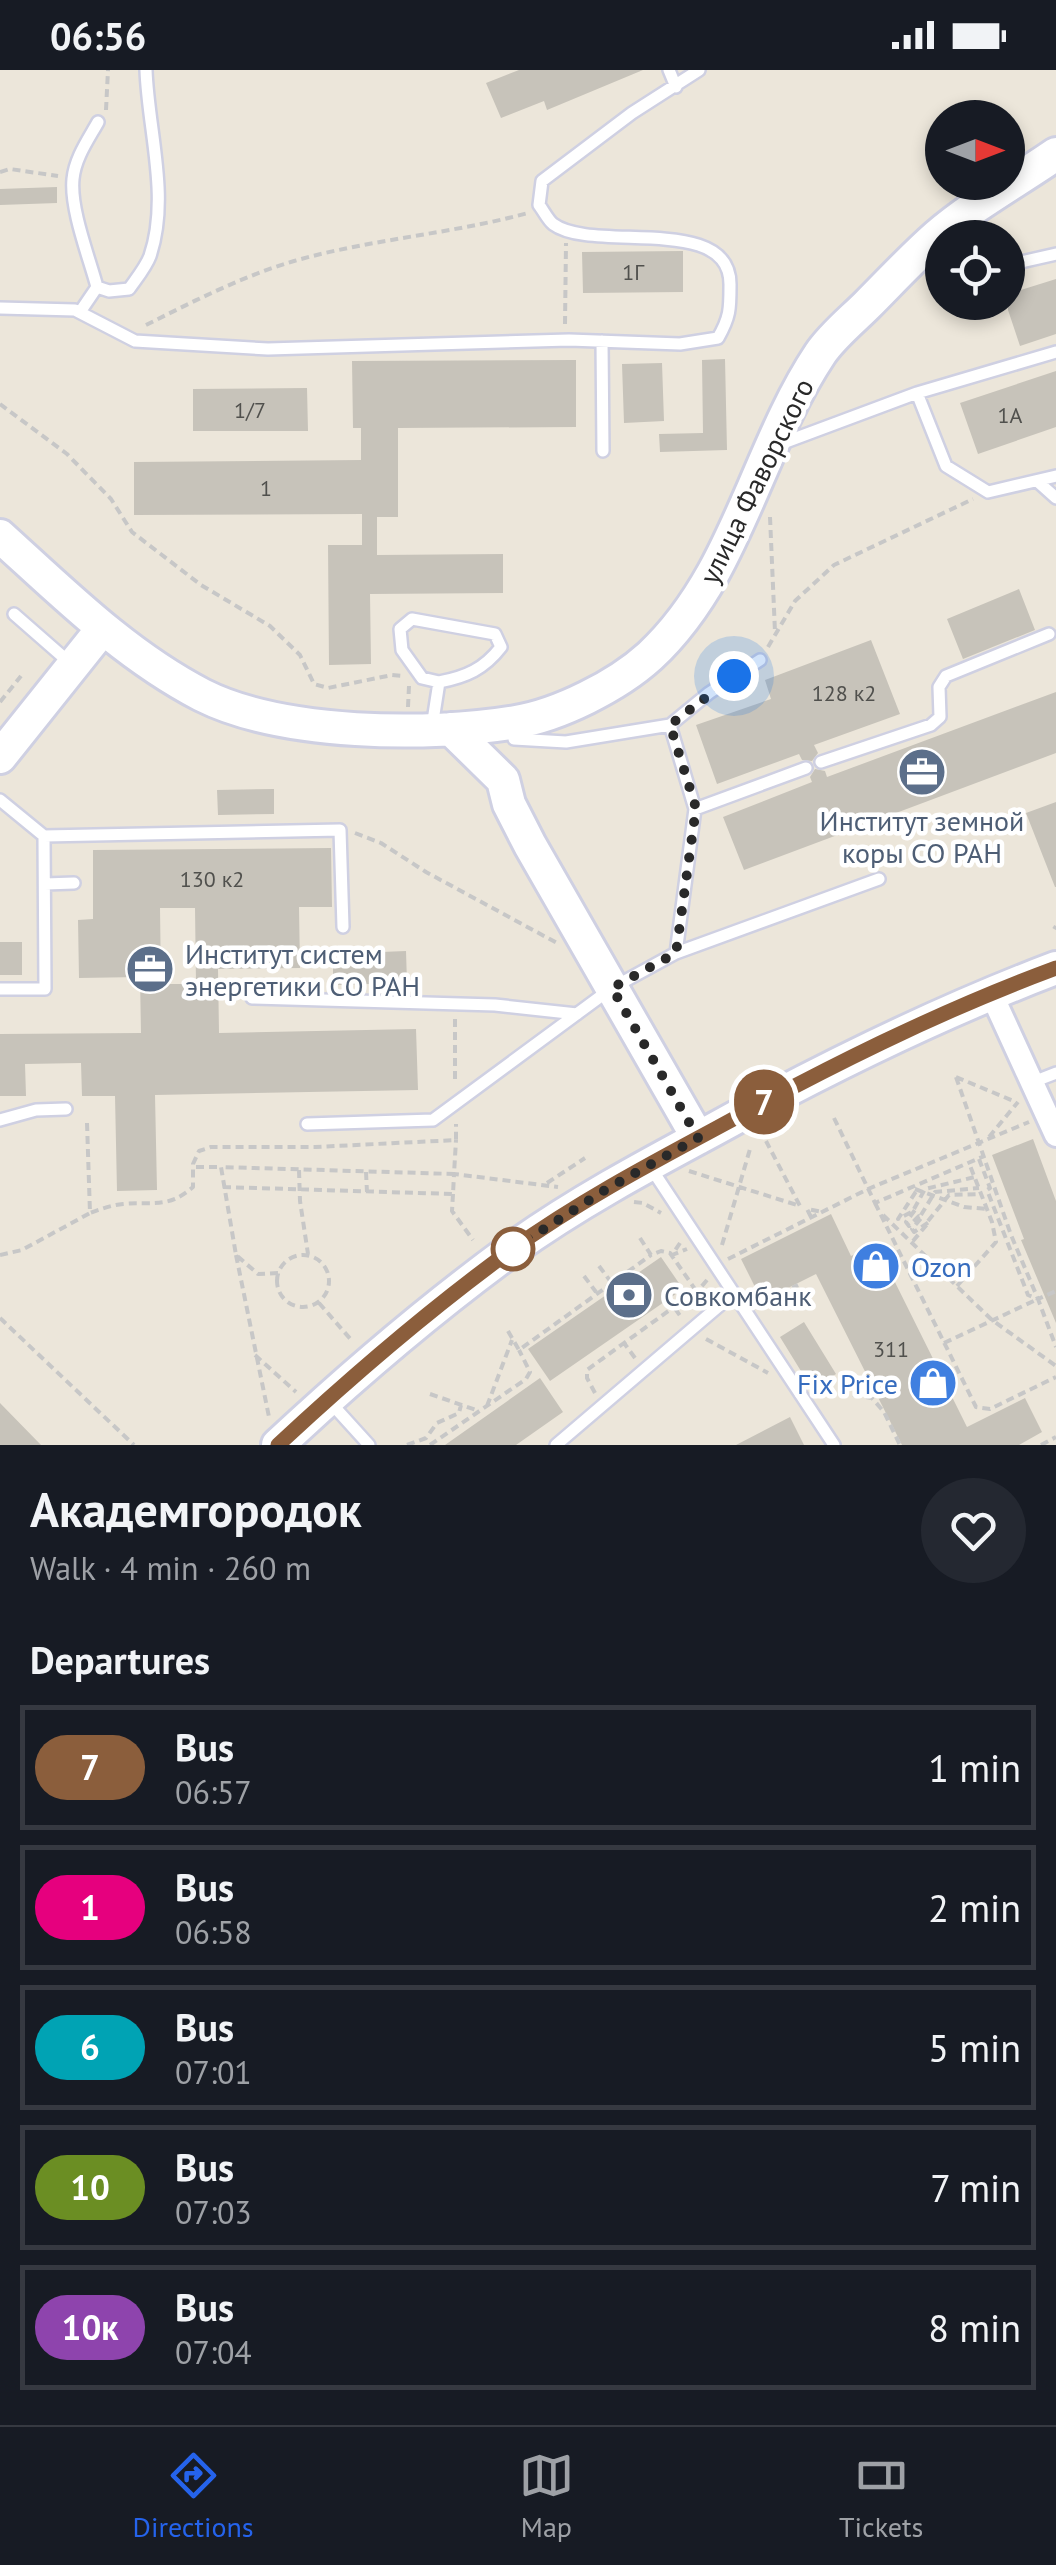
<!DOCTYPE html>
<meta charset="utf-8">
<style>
body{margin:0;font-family:"PT Sans",sans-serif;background:#242831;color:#f1f3f6;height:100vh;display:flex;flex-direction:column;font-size:38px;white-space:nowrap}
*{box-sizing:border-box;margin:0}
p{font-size:32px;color:#9ea1a6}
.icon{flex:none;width:55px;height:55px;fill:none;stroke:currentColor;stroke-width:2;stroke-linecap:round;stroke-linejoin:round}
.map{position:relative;height:1375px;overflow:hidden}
.side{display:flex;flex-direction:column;background:#171b24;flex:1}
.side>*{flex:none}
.badge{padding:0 20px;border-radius:32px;font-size:35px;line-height:65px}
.needle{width:65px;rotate:90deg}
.tools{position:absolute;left:925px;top:30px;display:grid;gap:20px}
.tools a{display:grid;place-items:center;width:100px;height:100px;border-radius:50%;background:#171b24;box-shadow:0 5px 15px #0003;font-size:50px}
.you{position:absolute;width:50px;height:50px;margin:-25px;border:8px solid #fff;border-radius:50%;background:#1a73e8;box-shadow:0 0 0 15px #1a73e833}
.map>.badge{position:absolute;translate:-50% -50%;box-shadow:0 0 0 5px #fff}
h2{padding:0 30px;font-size:38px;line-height:90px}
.round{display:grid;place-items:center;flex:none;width:105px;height:105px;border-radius:52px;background:#242831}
.head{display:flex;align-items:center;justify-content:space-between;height:170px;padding:0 30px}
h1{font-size:48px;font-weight:700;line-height:75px}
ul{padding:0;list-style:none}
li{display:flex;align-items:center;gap:30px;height:125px;margin:0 20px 15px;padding:0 10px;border:5px solid #363941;border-radius:0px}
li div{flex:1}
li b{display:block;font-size:38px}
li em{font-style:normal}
li .badge{min-width:110px;font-weight:700;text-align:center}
.status{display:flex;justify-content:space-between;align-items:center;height:70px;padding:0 50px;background:#171b24;direction:ltr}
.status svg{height:28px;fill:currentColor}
.tabs{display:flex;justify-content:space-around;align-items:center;height:140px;border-top:2px solid #363941;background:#171b24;font-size:28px;color:#9ea1a6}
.tabs a{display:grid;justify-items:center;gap:5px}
.tabs .current{color:#2563eb}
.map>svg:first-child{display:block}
.building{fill:#c7c3ba;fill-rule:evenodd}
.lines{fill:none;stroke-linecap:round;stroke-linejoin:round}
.lane-casing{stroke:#cfd0e2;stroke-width:16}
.street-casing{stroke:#cfd0e2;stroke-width:28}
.secondary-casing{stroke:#cfd0e2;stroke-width:38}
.path{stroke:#c7c7c7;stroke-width:4;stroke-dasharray:8 5;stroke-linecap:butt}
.lane{stroke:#fff;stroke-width:11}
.street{stroke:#fff;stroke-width:22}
.secondary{stroke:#fff;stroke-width:32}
.line-casing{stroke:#fff;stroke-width:22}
.line{stroke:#8b5e3c;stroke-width:15}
.walk{stroke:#292929;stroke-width:10;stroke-dasharray:0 18}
.stop-dot{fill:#fff;stroke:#8b5e3c;stroke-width:5}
.labels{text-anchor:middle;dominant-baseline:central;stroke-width:9;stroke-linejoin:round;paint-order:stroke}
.number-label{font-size:22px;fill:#50504d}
.street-label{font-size:28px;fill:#292929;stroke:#fff}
.service-label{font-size:28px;fill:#4e5e75;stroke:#fff;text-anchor:start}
.shop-label{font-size:28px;fill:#366cbe;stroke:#fff;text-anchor:start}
</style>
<div class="status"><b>06:56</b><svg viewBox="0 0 49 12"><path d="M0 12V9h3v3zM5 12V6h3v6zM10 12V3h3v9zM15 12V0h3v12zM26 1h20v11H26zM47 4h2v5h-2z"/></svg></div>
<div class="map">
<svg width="1056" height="1375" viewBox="0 0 1056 1375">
<rect width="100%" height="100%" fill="#ece6da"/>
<!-- building -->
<path class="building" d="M 519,0 L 643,0 L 547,40 L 544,31 L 501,48 L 486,13 Z
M 57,117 L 57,133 L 0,135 L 0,119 Z
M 683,181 L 683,222 L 583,223 L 582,182 Z
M 1056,209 L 1056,264 L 1020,276 L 1008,240 L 1008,224 Z
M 725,289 L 727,380 L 660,382 L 659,364 L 703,363 L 702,290 Z
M 576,290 L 576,357 L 398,358 L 398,447 L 377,447 L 377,485 L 503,484 L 503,523 L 370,524 L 371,594 L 329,595 L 328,475 L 362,475 L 362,444 L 134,445 L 134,392 L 361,390 L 361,358 L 353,358 L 352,291 Z
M 662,293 L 664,351 L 624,353 L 622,294 Z
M 1056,301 L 1056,357 L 978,384 L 960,333 Z
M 307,318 L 308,361 L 193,361 L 193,319 Z
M 1019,519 L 1035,560 L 963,589 L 947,549 Z
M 871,570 L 900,644 L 814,675 L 818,683 L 812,691 L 802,690 L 799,684 L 717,714 L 696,655 L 771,629 L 765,610 Z
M 1056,622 L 1056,683 L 744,800 L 723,747 L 812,712 L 810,707 L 815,699 L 825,701 L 827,707 Z
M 274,719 L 274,744 L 218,745 L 217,720 Z
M 1056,732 L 1056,817 L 1055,817 L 1026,743 Z
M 331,778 L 332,837 L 299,837 L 300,898 L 218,899 L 219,963 L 416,959 L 418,1020 L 155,1025 L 157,1120 L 117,1121 L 115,1026 L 82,1026 L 81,993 L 25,994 L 26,1026 L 0,1026 L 0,964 L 141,963 L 140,907 L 79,908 L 78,850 L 93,849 L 93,780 ZM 160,838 L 195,838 L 196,914 L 161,914 Z
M 0,872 L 22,872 L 22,905 L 0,905 Z
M 406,881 L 407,913 L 333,915 L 333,894 L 357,894 L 357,883 Z
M 1033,1069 L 1056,1131 L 1056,1253 L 1021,1170 L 1024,1169 L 992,1085 Z
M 831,1144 L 851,1186 L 876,1174 L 967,1357 L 1025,1328 L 1042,1362 L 1019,1375 L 902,1375 L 816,1204 L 762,1231 L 741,1189 Z
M 661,1187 L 683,1219 L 550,1311 L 528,1279 Z
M 804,1252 L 836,1304 L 812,1319 L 780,1267 Z
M 540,1308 L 563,1342 L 516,1375 L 445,1375 Z
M 0,1333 L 41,1375 L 0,1375 Z
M 790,1347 L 804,1375 L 736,1375 Z"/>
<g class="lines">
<!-- lane casing -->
<g class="lane-casing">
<path id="lane" d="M 669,0 L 676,17
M 1008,195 L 1056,184
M 97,217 C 89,187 70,139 73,109 C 75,88 88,70 98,52
M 0,238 L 75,240 L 135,271 L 268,279 L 569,270 L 680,274 L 718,268 C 730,247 730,239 730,216 C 732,142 593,184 553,154 C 548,150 543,140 539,135 L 542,111 L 632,43 L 699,0
M 80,242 L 97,217 L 109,221 L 129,219 C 136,209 146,197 150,186 C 170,127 148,60 146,0
M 602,271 L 603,381
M 917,323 L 946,396 L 988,422 L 1056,406
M 783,373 L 917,323 L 1056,282
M 1037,411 L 1056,428
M 14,544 L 62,586 L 72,590
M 670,655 L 695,739 L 676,883
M 432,657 L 439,612 L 422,608 L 402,580 L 400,559 L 412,549 L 495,564 L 501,577 C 484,599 466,607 439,612
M 514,669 L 566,672 L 670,655 L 709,623 L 760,590
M 821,692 L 931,655 L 940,647 L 939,617 L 946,606 L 1049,564
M 0,730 L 44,766 L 340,760 L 343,857
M 695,739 L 806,698
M 45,814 L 74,813
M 0,919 L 45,919 L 44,766
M 252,928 L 495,935 L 577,944
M 1033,1012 L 1056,1003
M 0,1050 L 36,1040 L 66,1039
M 307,1054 L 433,1050 L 612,918 L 676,883 L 879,809
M 651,1098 L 834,1375
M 330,1332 L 369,1375
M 556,1375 L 733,1224"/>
</g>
<!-- street casing -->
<g class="street-casing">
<path id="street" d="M 991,923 L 1056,1065"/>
</g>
<!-- secondary casing -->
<g class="secondary-casing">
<path id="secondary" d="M 0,466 C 64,524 125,585 202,625 C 281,665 429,667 516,652 C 559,645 617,616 650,586 C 737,505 756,380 820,284 C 832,266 852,250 867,235 C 890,212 913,187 937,166 C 973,135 1017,111 1056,84
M 451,659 L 503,710 L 509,734 L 530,775 L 698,1068
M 0,687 L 103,558
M 278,1375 C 352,1306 429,1240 511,1180 C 575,1134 644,1097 713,1060 C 824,999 937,943 1056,898"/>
</g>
<!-- path -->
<path class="path" d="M 106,40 L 108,0
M 0,102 L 10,99 L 58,106
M 565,254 L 566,173
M 146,255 C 194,231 243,206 294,191 C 371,169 451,164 528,143
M 0,334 L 67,384 L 111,429 L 132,462 L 201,515 L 270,556 L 300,585 L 314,614 L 328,618 L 392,605 L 403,606
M 770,447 L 775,562
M 768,577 L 795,531 L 834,495 L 973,429
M 0,632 L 21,606
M 408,637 L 409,616
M 355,763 L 381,773 L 426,802 L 557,873
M 1054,859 L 1056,856
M 455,949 L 455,1014
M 956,1007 L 1016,1032
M 956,1007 L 1011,1165 L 1038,1229 L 1056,1221
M 834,1048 L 875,1133 L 982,1087
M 87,1053 L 90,1143 C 101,1139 112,1135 123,1134 C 153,1131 168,1139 193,1117 L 193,1094 L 199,1081 L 211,1077 L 316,1077 L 456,1070 L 456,1054
M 989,1067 L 1018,1032
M 979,1089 L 990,1118 L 987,1120 L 1028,1225 L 1038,1229 L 1056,1277
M 196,1097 L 221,1097
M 299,1100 L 300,1131 L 308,1184
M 689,1101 L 800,1136 L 766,1071
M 366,1102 L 367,1122
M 547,1113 L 585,1088
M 223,1117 L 453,1124 L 454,1104 L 558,1117
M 915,1119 L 964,1137 L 987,1139
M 453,1124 L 452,1141 L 473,1170
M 634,1132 L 643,1133 L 661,1143
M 875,1133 L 976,1337 L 990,1339 L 1056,1307
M 914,1139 L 925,1119 L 975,1107
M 883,1145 L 992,1250 L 1056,1296
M 921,1145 L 935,1122 L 979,1118
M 811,1147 L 807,1139 L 823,1142
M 928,1151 L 949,1125 L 981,1124
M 640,1168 L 651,1185 L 661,1181 L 670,1183 L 697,1222 L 674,1237 L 681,1247
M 913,1171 L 929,1152 L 914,1162 L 912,1159 L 922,1147 L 919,1146 L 909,1156 L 906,1152 L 915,1140 L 898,1149 L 917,1120
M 680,1173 L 672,1185 L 687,1179
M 722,1175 L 750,1079
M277 1211a26 26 0 1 1 52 0a26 26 0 1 1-52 0Z
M 0,1185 L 22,1180 L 90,1143
M 236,1185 L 269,1347
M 728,1189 L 868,1119 L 1029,1052
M 599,1196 L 611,1212
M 278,1203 L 258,1204 L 236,1185 L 221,1097 L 454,1104 L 456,1070
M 584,1206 L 596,1222
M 707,1210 L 697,1222 L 711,1223
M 957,1216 L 996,1172 L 992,1152 L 969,1093
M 319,1233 L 353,1272
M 758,1236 L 798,1215
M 0,1248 L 134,1375
M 508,1261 L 519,1280 L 651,1185
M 706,1269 L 768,1303
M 944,1273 L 1038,1229
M 255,1285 L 296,1322
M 635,1288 L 624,1273 L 674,1237
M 595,1323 L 587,1308 L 587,1300 L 624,1273
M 430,1324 L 479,1341
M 853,1325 L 872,1328 L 884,1342 L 900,1375
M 487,1336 L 512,1270
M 407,1375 L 426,1368 L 437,1353 L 459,1343 L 461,1335
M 430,1375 L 526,1309 L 530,1302 L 519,1280
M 1041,1375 L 1056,1367"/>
<!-- lane -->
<use href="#lane" class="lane"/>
<!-- street -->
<use href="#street" class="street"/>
<!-- secondary -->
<use href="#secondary" class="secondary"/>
</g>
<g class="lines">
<!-- line casing -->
<g class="line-casing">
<path id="line" d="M 278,1375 C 352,1306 429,1240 511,1180 C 575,1134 644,1097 713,1060 C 824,999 937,942 1056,898"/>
</g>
<!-- line -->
<use href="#line" class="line"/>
<!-- walk -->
<path class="walk" d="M 513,1179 L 605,1120 L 698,1068 L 612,918 L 676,883 L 696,738 L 670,655 L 734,606"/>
</g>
<!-- icons -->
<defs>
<g id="office-disc" transform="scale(2.5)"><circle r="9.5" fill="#5c6f8a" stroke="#fff"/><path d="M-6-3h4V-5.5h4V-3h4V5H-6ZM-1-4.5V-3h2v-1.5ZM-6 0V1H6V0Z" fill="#fff"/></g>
<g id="shop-disc" transform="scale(2.5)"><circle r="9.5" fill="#3f7fe0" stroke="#fff"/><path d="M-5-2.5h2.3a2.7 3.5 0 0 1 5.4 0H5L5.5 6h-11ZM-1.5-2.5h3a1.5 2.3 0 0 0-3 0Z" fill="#fff"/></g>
<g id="bank-disc" transform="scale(2.5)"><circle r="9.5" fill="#5c6f8a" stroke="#fff"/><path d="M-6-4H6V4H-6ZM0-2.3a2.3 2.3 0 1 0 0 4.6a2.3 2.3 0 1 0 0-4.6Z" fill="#fff"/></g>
</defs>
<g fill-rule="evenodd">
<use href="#office-disc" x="922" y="702"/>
<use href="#office-disc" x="150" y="899"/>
<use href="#shop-disc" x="876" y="1196"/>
<use href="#bank-disc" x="629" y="1225"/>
<use href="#shop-disc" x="933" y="1313"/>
</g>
<!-- markers -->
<circle class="stop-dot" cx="513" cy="1179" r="20"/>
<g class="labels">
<!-- number labels -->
<g class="number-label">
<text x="633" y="202">1Г</text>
<text x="250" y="340">1/7</text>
<text x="1010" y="345">1А</text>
<text x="266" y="418">1</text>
<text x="844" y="623">128 к2</text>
<text x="212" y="809">130 к2</text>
<text x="891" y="1279">311</text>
</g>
<!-- street labels -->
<g class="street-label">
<text transform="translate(756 411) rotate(-64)">улица Фаворского</text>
</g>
<!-- service labels -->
<g class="service-label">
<text x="922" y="750" text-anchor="middle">Институт земной<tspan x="922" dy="32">коры СО РАН</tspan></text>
<text x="185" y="883">Институт систем<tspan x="185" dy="32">энергетики СО РАН</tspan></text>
<text x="664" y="1225">Совкомбанк</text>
</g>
<!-- shop labels -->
<g class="shop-label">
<text x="911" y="1196">Ozon</text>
<text x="898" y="1313" text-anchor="end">Fix Price</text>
</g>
</g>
</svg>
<div class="tools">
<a><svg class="needle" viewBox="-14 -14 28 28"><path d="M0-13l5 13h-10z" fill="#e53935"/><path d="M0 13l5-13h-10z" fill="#9ea1a6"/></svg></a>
<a><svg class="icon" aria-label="locate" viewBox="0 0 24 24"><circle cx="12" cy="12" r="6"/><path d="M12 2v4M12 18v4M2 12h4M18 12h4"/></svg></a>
</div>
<div class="you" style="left:734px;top:606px"></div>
<b class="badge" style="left:764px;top:1032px;background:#8b5e3c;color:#fff">7</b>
</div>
<section class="side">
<div class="head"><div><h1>Академгородок</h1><p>Walk · 4 min · 260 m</p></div><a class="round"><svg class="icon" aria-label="heart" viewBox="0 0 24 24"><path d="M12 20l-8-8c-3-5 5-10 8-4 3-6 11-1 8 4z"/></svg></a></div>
<h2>Departures</h2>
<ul>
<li><span class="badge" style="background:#8b5e3c;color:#fff">7</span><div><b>Bus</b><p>06:57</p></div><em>1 min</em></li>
<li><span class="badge" style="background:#e6007e;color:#fff">1</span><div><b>Bus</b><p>06:58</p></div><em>2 min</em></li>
<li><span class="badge" style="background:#00a3b4;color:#fff">6</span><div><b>Bus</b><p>07:01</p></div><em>5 min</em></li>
<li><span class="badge" style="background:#6b8e23;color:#fff">10</span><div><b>Bus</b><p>07:03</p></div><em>7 min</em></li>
<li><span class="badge" style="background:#8e44ad;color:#fff">10к</span><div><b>Bus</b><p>07:04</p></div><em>8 min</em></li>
</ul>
</section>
<nav class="tabs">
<a class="current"><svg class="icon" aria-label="directions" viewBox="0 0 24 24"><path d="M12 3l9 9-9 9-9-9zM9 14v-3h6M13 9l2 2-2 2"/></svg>Directions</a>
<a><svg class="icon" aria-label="map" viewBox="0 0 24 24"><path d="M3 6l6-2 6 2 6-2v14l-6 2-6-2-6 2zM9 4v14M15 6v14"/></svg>Map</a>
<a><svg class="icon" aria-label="tickets" viewBox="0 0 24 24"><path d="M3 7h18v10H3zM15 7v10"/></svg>Tickets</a>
</nav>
